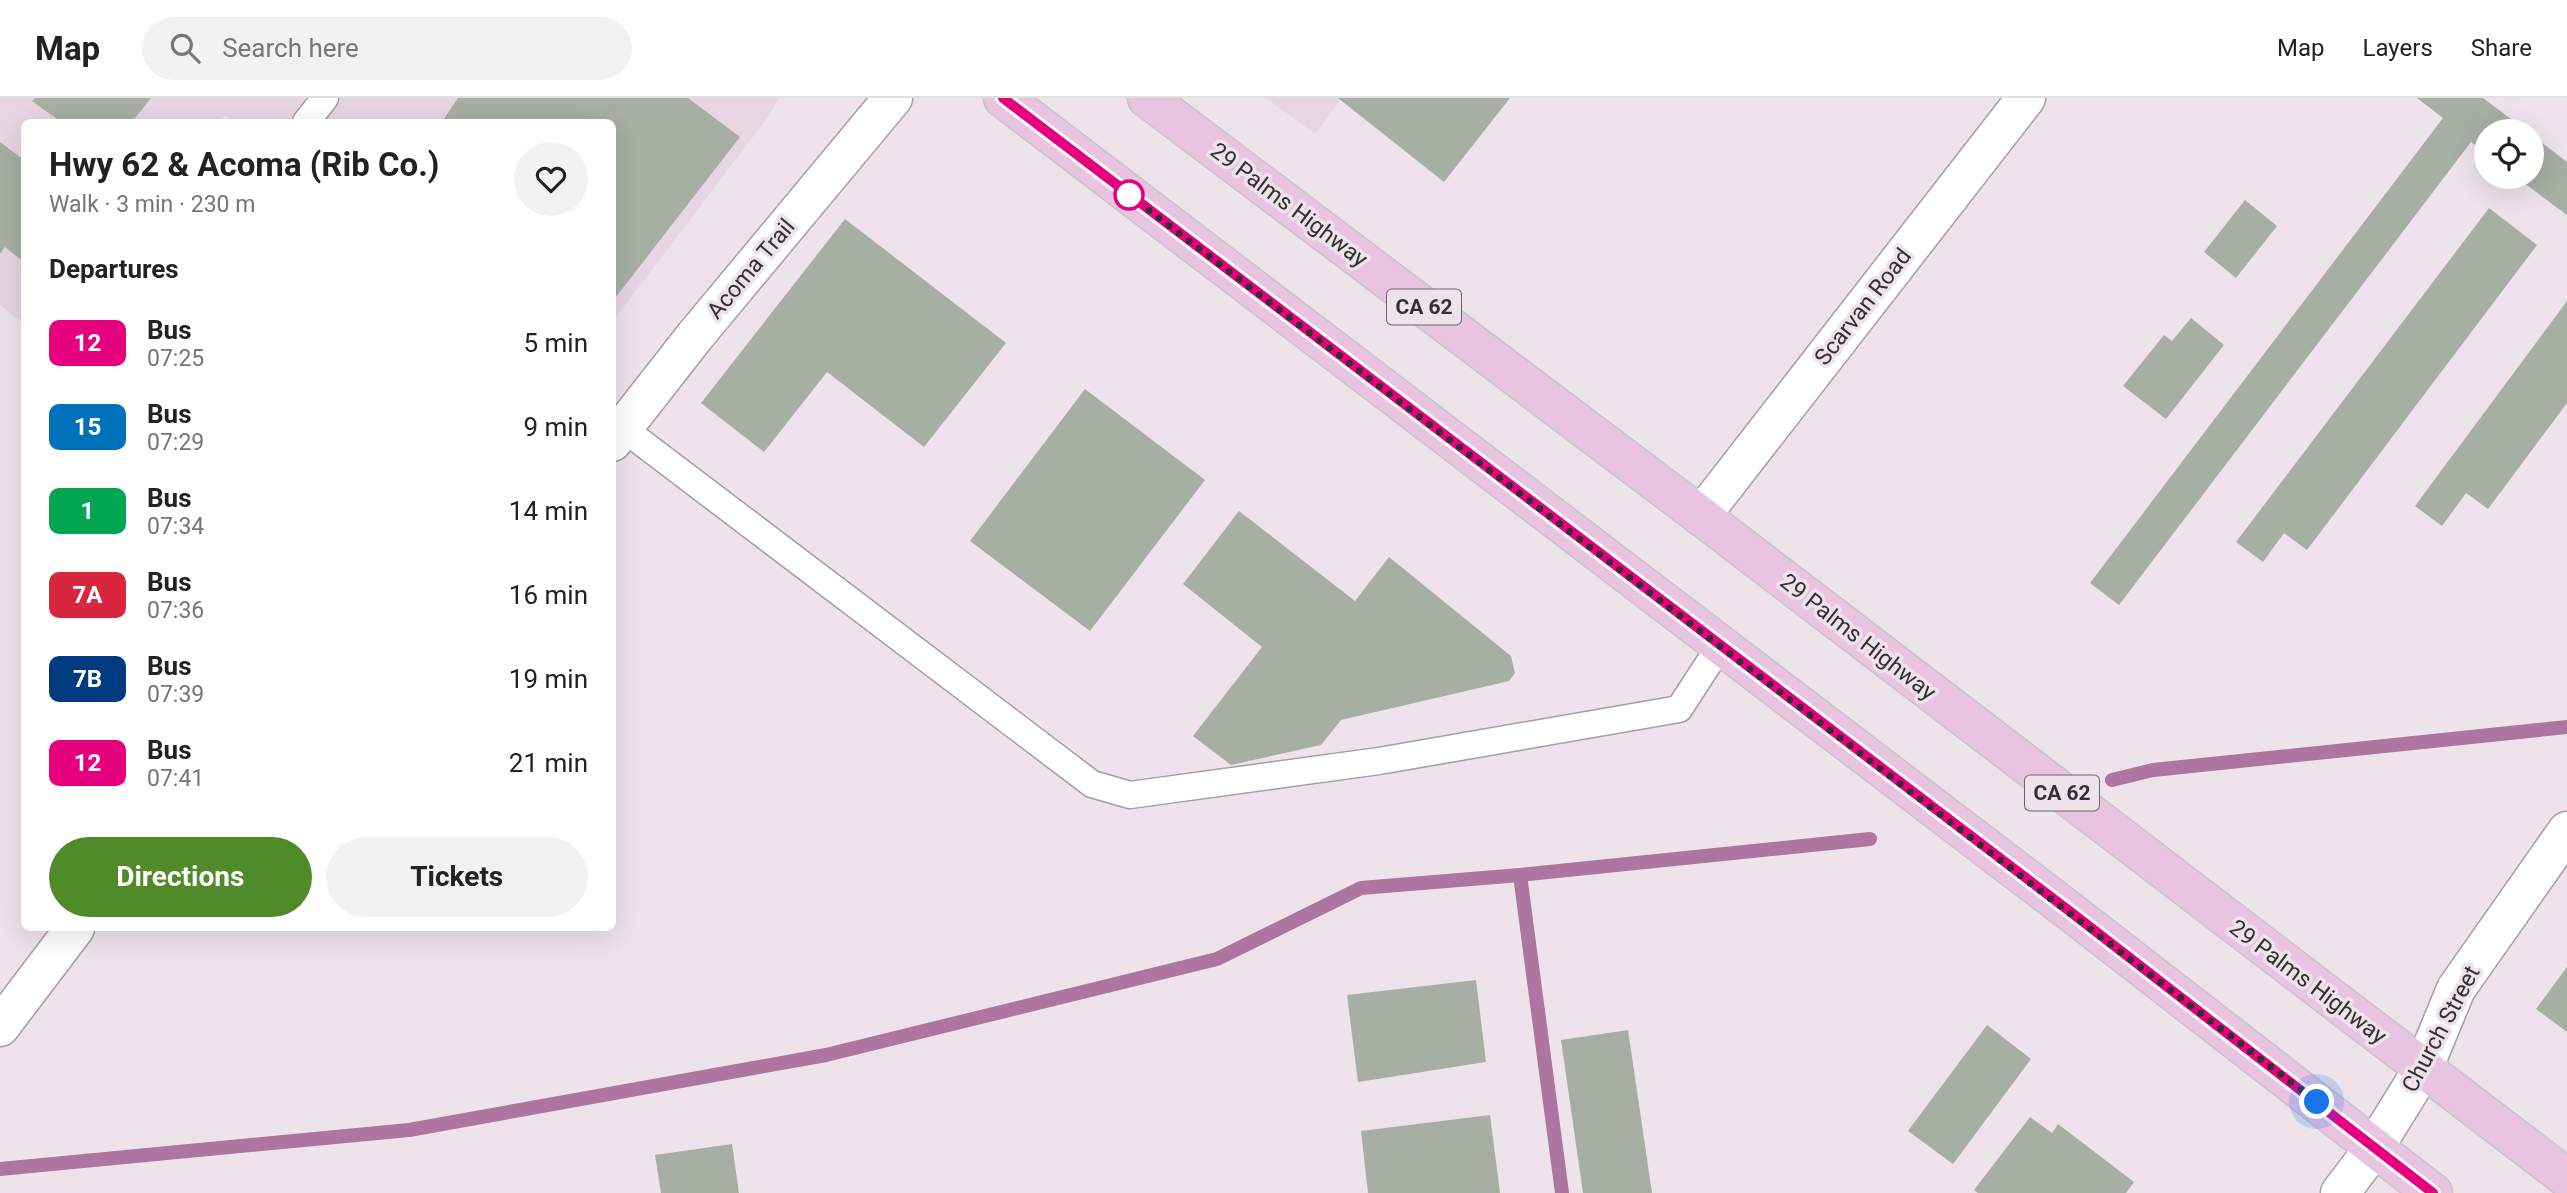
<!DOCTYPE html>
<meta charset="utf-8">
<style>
body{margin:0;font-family:Roboto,sans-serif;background:#f2f2f2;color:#222;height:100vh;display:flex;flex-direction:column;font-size:26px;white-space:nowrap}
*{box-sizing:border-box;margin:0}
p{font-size:23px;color:#767676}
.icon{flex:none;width:38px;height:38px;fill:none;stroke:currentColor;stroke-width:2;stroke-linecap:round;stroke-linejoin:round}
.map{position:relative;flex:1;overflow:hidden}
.panel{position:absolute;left:21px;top:21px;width:595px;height:812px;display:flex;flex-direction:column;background:#fff;border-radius:10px;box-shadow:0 7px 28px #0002}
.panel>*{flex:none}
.badge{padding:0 14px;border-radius:10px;font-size:24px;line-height:46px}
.buttons{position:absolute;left:2474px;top:21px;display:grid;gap:14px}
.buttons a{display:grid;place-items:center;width:70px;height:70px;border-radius:50%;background:#fff;box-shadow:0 7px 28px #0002;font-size:35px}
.you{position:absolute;width:35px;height:35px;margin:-18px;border:5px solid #fff;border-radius:50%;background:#1a73e8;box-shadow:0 0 0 10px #1a73e833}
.map>.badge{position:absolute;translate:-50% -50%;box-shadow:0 0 0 4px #fff}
h2{padding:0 28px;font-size:26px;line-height:63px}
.round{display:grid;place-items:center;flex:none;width:74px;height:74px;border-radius:37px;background:#f2f2f2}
.headline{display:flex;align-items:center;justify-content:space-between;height:119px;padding:0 28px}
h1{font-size:33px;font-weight:700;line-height:52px}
.primary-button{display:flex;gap:14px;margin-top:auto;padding:14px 28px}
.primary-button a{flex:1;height:80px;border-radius:42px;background:#508b29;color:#fff;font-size:28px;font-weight:700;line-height:80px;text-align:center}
.primary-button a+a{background:#f2f2f2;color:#222}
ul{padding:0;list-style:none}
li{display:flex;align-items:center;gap:21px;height:84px;padding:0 28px}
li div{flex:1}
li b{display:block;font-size:26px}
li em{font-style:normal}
li .badge{min-width:77px;font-weight:700;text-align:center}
header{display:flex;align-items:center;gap:42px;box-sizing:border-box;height:98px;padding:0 35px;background:#fff;border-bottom:2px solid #e0e0e0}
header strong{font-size:33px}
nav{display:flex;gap:38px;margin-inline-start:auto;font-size:24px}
.search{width:490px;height:63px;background:#f2f2f2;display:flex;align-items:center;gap:18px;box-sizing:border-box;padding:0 24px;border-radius:38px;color:#767676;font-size:26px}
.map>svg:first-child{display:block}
.built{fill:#e7d5e2}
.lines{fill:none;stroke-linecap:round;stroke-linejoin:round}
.stream{stroke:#ad759f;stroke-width:14}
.building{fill:#a7aea3}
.service-casing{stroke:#a79ca4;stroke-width:29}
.minor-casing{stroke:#a79ca4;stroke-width:41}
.tertiary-casing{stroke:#a79ca4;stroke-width:41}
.primary-casing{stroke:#c6c5c6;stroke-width:41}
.service{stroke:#fff;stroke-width:26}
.minor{stroke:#fff;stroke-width:38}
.tertiary{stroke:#fff;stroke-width:38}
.primary{stroke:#e9c4e0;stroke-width:38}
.line-casing{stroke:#fff;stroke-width:16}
.line{stroke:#e6007e;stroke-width:10}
.walk{stroke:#342f33;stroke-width:7;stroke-dasharray:0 12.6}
.stop-dot{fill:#fff;stroke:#e6007e;stroke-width:3.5}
.labels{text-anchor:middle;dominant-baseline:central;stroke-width:7;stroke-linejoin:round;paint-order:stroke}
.shield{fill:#eee3eb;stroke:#6c656a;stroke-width:2}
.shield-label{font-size:21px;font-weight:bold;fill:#342f33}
.street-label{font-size:23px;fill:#342f33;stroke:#eee3eb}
</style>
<header>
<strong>Map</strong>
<div class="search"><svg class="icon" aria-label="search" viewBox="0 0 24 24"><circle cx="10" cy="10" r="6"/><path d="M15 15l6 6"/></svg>Search here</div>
<nav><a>Map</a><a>Layers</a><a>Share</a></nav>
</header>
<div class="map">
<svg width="2567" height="1095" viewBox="0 0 2567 1095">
<rect width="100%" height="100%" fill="#eee3eb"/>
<!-- built -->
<path class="built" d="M 0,0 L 779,0 L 768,19 L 613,223 L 612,24 L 235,24 L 224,17 L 218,24 L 24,24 L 24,226 L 0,207 Z
M 1266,0 L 1342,0 L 1315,36 Z"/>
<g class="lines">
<!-- stream -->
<path class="stream" d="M 2112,682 L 2153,672 L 2567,629
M 1520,777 L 1562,1095
M 0,1071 L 409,1032 L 826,957 L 1217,861 L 1361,790 L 1520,777 L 1870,741"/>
</g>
<!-- building -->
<path class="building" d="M 35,0 L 151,0 L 132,24 L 61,24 L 32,3 Z
M 458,0 L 688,0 L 740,39 L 612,204 L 612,24 L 442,24 Z
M 1338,0 L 1510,0 L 1444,84 Z
M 2417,0 L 2483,0 L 2527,33 L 2487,33 L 2487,56 L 2471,44 L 2119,507 L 2090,485 L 2443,20 Z
M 2532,37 L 2567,64 L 2567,117 L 2516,79 L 2532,79 Z
M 0,44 L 24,62 L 24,164 L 5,149 L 0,156 Z
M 2245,102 L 2277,128 L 2236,180 L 2204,154 Z
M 2489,110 L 2537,147 L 2307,452 L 2284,435 L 2263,464 L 2236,444 Z
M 845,121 L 1006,245 L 924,349 L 827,274 L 764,354 L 701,305 Z
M 2567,203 L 2567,305 L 2488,411 L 2466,395 L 2442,428 L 2415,408 Z
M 2191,220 L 2224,247 L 2166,321 L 2123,288 L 2164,237 L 2172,243 Z
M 1085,291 L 1205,382 L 1090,533 L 970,443 Z
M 1239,413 L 1355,503 L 1389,459 L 1511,558 L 1515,575 L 1509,583 L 1341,622 L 1321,647 L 1231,667 L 1193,638 L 1262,549 L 1183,486 Z
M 2567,869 L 2567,934 L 2536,911 Z
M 1476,882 L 1486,964 L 1358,984 L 1347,897 Z
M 1987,927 L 2031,961 L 1953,1066 L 1908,1033 Z
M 1628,932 L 1652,1095 L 1583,1095 L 1561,942 Z
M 1490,1017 L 1500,1095 L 1368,1095 L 1361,1033 Z
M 2030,1019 L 2052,1035 L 2058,1026 L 2134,1084 L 2126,1095 L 1978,1095 L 1974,1092 Z
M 732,1046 L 739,1095 L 661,1095 L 655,1057 Z"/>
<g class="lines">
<!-- service casing -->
<g class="service-casing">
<path id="service" d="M 306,24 L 325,0
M 612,322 L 1092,686 L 1130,697 L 1379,663 L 1679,611 L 1720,548"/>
</g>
<!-- minor casing -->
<g class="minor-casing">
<path id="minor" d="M 1701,418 L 2026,0
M 2340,1095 L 2374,1050 L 2423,971 L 2456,891 L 2567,733"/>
</g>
<!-- tertiary casing -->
<g class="tertiary-casing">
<path id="tertiary" d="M 612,344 L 695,238 L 893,0
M 0,929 L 75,830"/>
</g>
<!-- primary casing -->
<g class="primary-casing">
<path id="primary" d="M 1003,0 L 2072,815 L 2433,1095
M 1147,0 L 1701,418 L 2567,1080"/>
</g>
<!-- service -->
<use href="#service" class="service"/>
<!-- minor -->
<use href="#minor" class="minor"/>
<!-- tertiary -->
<use href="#tertiary" class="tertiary"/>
<!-- primary -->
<use href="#primary" class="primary"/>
</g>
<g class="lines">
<!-- line casing -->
<g class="line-casing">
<path id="line" d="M 1003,0 L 2072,815 L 2433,1095"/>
</g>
<!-- line -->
<use href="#line" class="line"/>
<!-- walk -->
<path class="walk" d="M 1129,97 L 2317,1004"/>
</g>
<!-- markers -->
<circle class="stop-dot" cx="1129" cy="97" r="14"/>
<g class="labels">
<!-- shield labels -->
<g class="shield">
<rect x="1387" y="191.5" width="74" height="35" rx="5"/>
<rect x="2025" y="677.5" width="74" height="35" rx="5"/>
</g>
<g class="shield-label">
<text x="1424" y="209">CA 62</text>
<text x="2062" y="695">CA 62</text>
</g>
<!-- street labels -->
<g class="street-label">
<text transform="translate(1289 107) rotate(37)">29 Palms Highway</text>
<text transform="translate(751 171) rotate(-50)">Acoma Trail</text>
<text transform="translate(1863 209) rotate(-52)">Scarvan Road</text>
<text transform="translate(1858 539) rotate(38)">29 Palms Highway</text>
<text transform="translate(2308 884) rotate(37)">29 Palms Highway</text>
<text transform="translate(2441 931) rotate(-62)">Church Street</text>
</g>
</g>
</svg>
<div class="buttons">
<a><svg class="icon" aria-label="locate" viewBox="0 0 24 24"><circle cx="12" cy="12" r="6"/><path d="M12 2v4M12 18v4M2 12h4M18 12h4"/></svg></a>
</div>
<div class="you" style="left:2317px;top:1004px"></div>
<section class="panel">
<div class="headline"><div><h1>Hwy 62 &amp; Acoma (Rib Co.)</h1><p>Walk · 3 min · 230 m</p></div><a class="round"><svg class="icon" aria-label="heart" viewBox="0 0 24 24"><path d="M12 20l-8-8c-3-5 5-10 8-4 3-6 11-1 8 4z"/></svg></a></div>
<h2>Departures</h2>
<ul>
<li><span class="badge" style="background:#e6007e;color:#fff">12</span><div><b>Bus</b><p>07:25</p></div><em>5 min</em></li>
<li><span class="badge" style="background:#0072bc;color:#fff">15</span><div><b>Bus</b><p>07:29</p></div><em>9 min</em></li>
<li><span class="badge" style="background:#00a651;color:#fff">1</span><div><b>Bus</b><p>07:34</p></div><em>14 min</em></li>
<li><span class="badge" style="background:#d7263d;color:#fff">7A</span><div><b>Bus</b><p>07:36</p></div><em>16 min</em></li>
<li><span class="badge" style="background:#003b80;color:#fff">7B</span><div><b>Bus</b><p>07:39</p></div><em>19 min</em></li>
<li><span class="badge" style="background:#e6007e;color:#fff">12</span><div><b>Bus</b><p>07:41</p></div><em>21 min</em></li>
</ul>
<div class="primary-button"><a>Directions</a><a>Tickets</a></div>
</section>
</div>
